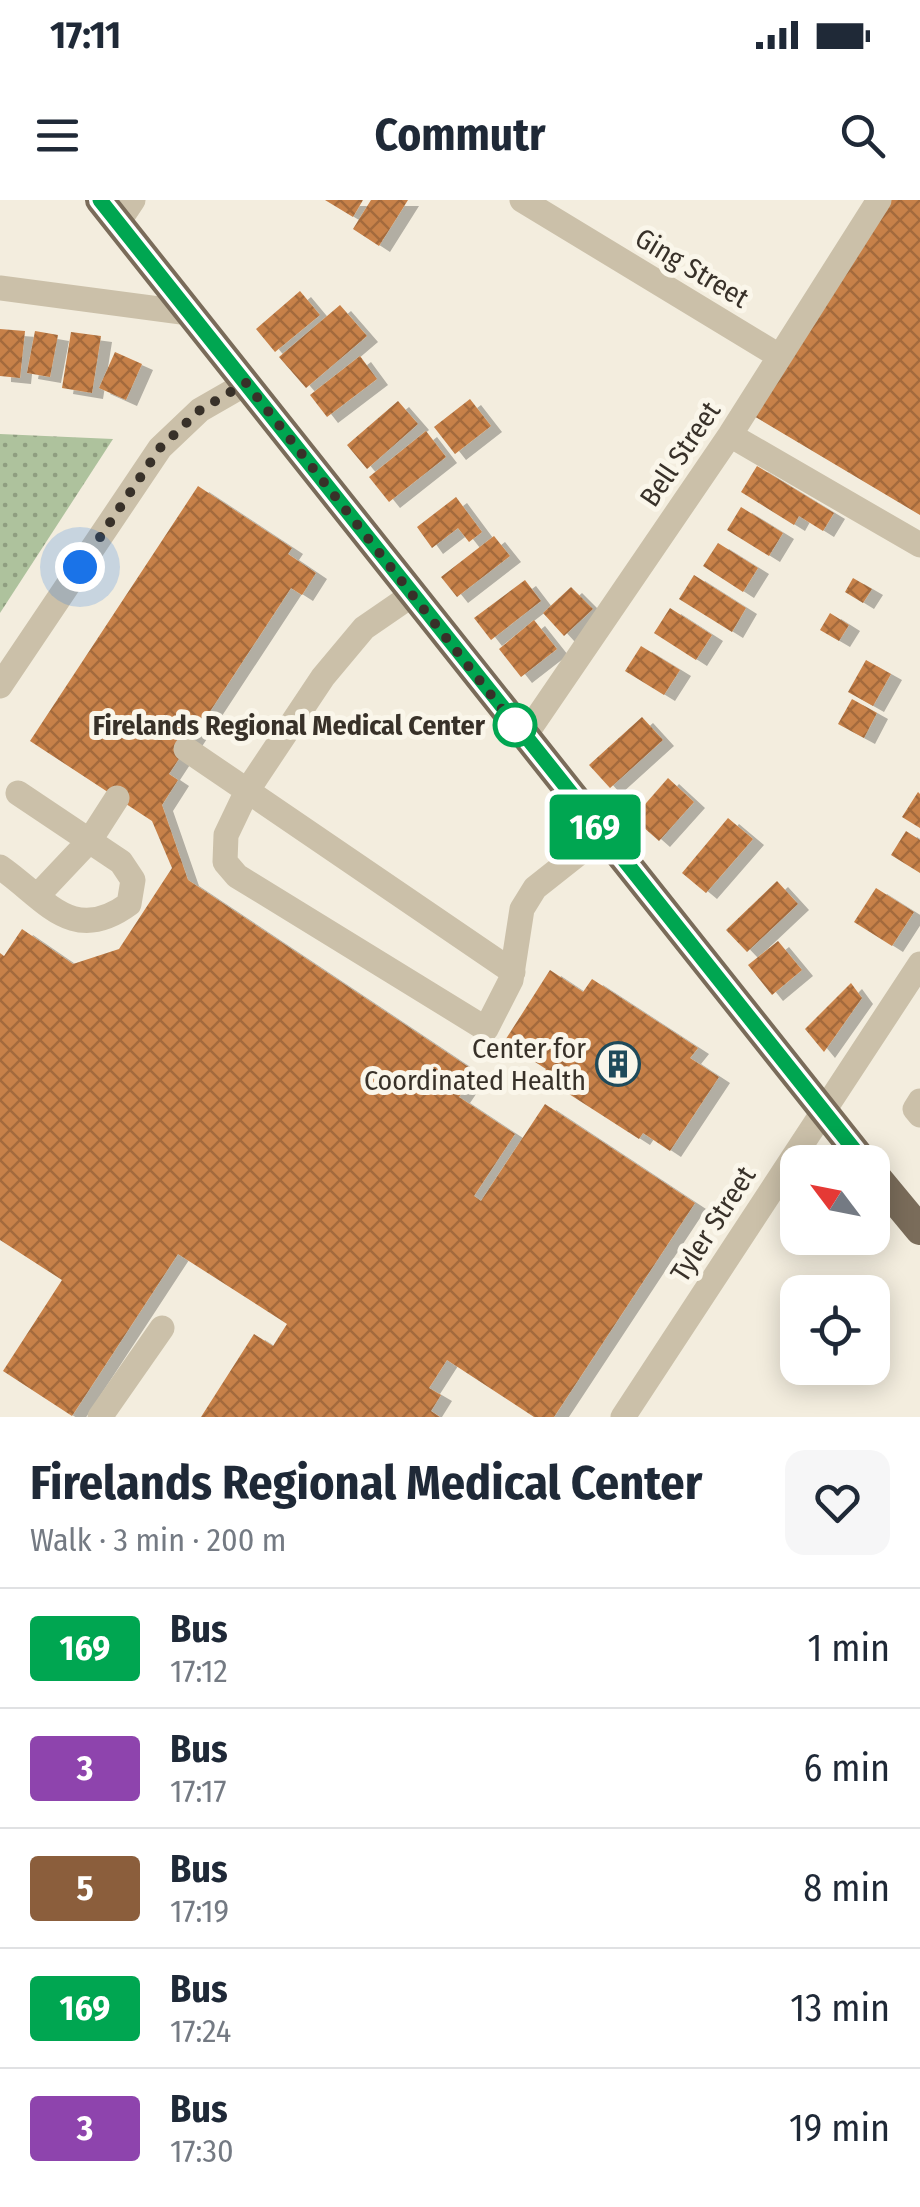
<!DOCTYPE html>
<meta charset="utf-8">
<style>
body{margin:0;font-family:"Fira Sans Condensed",sans-serif;background:#f6f6f7;color:#1f2937;height:100vh;display:flex;flex-direction:column;font-size:38px;white-space:nowrap}
*{box-sizing:border-box;margin:0}
p{font-size:32px;color:#747a83}
.icon{flex:none;width:55px;height:55px;fill:none;stroke:currentColor;stroke-width:2;stroke-linecap:round;stroke-linejoin:round}
.map{position:relative;height:1217px;overflow:hidden}
.sheet{display:flex;flex-direction:column;background:#fff;flex:1}
.sheet>*{flex:none}
.badge{padding:0 20px;border-radius:8px;font-size:35px;line-height:65px}
.needle{width:65px;rotate:302deg}
.tools{position:absolute;left:780px;top:945px;display:grid;gap:20px}
.tools a{display:grid;place-items:center;width:110px;height:110px;border-radius:20px;background:#fff;box-shadow:0 5px 25px #0003;font-size:50px}
.you{position:absolute;width:50px;height:50px;margin:-25px;border:8px solid #fff;border-radius:50%;background:#1a73e8;box-shadow:0 0 0 15px #1a73e833}
.map>.badge{position:absolute;translate:-50% -50%;box-shadow:0 0 0 5px #fff}
.round{display:grid;place-items:center;flex:none;width:105px;height:105px;border-radius:20px;background:#f6f6f7}
.summary{display:flex;align-items:center;justify-content:space-between;height:170px;padding:0 30px}
h1{font-size:48px;font-weight:700;line-height:75px}
ul{padding:0;list-style:none}
li{display:flex;align-items:center;gap:30px;height:120px;padding:0 30px;border-top:2px solid #e0e1e3}
li div{flex:1}
li b{display:block;font-size:38px}
li em{font-style:normal}
li .badge{min-width:110px;font-weight:700;text-align:center}
.status{display:flex;justify-content:space-between;align-items:center;height:70px;padding:0 50px;background:#fff;direction:ltr}
.status svg{height:28px;fill:currentColor}
header{display:flex;justify-content:space-between;align-items:center;height:130px;padding:0 30px;background:#fff;font-size:45px;font-weight:700}
.map>svg:first-child{display:block}
.grass{fill:url(#grass-dots)}
.building{fill:url(#building-cross-hatch);filter:url(#shadow)}
.lines{fill:none;stroke-linecap:round;stroke-linejoin:round}
.minor{stroke:#cbc0a9;stroke-width:25}
.major{stroke:#7a6c5a;stroke-width:30}
.line-casing{stroke:#fff;stroke-width:22}
.line{stroke:#00a651;stroke-width:15}
.walk{stroke:#383129;stroke-width:10;stroke-dasharray:0 18}
.stop-dot{fill:#fff;stroke:#00a651;stroke-width:5}
.labels{text-anchor:middle;dominant-baseline:central;stroke-width:10;stroke-linejoin:round;paint-order:stroke}
.street-label{font-size:28px;fill:#383129;stroke:#faf6ea}
.stop-label{font-size:28px;font-weight:bold;fill:#383129;stroke:#faf6ea;text-anchor:end}
.poi-label{font-size:28px;fill:#383129;stroke:#faf6ea;text-anchor:end}
</style>
<div class="status"><b>17:11</b><svg viewBox="0 0 49 12"><path d="M0 12V9h3v3zM5 12V6h3v6zM10 12V3h3v9zM15 12V0h3v12zM26 1h20v11H26zM47 4h2v5h-2z"/></svg></div>
<header><svg class="icon" aria-label="menu" viewBox="0 0 24 24"><path d="M4 6h16M4 12h16M4 18h16"/></svg>Commutr<svg class="icon" aria-label="search" viewBox="0 0 24 24"><circle cx="10" cy="10" r="6"/><path d="M15 15l6 6"/></svg></header>
<div class="map">
<svg width="920" height="1217" viewBox="0 0 920 1217">
<defs>
<pattern id="grass-dots" width="8" height="8" patternUnits="userSpaceOnUse" patternTransform="scale(2.5)"><rect width="8" height="8" fill="#aec29d"/><path d="M2 2h.1M6 6h.1" fill="none" stroke="#8f9e80" stroke-width="1.8" stroke-linecap="round"/></pattern>
<pattern id="building-cross-hatch" width="8" height="8" patternUnits="userSpaceOnUse" patternTransform="scale(2.5)"><rect width="8" height="8" fill="#c78148"/><path d="M0 0l8 8M0 8l8-8" fill="none" stroke="#a36a3c"/></pattern>
<filter id="shadow"><feDropShadow dx="11" dy="6" stdDeviation="0" flood-color="#0004"/></filter>
</defs>
<rect width="100%" height="100%" fill="#f3edde"/>
<!-- grass -->
<path class="grass" d="M 0,234 L 113,239 L 0,413 Z"/>
<!-- building -->
<path class="building" d="M 325,0 L 363,0 L 353,17 Z
M 371,0 L 408,0 L 379,46 L 353,29 Z
M 881,0 L 920,0 L 920,315 L 747,212 Z
M 300,91 L 320,115 L 275,152 L 256,129 Z
M 340,105 L 367,136 L 306,188 L 279,157 Z
M 0,129 L 25,131 L 20,178 L 0,176 Z
M 35,131 L 58,135 L 50,177 L 27,173 Z
M 71,132 L 101,136 L 92,193 L 62,188 Z
M 115,152 L 142,164 L 126,200 L 99,188 Z
M 360,156 L 377,179 L 327,217 L 310,195 Z
M 470,199 L 491,226 L 455,254 L 434,227 Z
M 398,201 L 418,224 L 367,269 L 347,245 Z
M 426,231 L 446,257 L 389,302 L 369,277 Z
M 757,266 L 834,313 L 823,331 L 799,316 L 794,325 L 741,292 Z
M 198,286 L 292,348 L 288,354 L 316,373 L 302,395 L 291,388 L 169,574 L 178,580 L 162,605 L 188,680 L 476,872 L 459,897 L 515,934 L 474,996 L 481,1001 L 545,904 L 695,1003 L 554,1217 L 534,1217 L 447,1160 L 429,1188 L 441,1195 L 431,1211 L 440,1217 L 201,1217 L 254,1134 L 273,1146 L 287,1124 L 178,1054 L 72,1216 L 3,1171 L 62,1080 L 0,1040 L 0,753 L 4,756 L 22,729 L 73,764 L 119,749 L 172,668 L 152,621 L 30,541 Z
M 456,297 L 482,332 L 469,342 L 458,328 L 432,348 L 417,327 Z
M 741,307 L 783,333 L 769,356 L 727,330 Z
M 494,336 L 510,356 L 457,397 L 441,377 Z
M 718,343 L 758,368 L 743,392 L 703,366 Z
M 694,375 L 746,408 L 732,432 L 679,399 Z
M 853,378 L 872,389 L 863,403 L 845,392 Z
M 525,380 L 541,401 L 491,440 L 474,418 Z
M 571,387 L 593,409 L 564,436 L 543,413 Z
M 670,408 L 712,435 L 696,460 L 654,433 Z
M 830,413 L 849,425 L 839,441 L 820,430 Z
M 534,420 L 557,449 L 521,477 L 499,449 Z
M 641,446 L 680,470 L 664,495 L 625,471 Z
M 866,460 L 891,474 L 873,506 L 848,492 Z
M 852,499 L 877,513 L 864,538 L 838,524 Z
M 642,517 L 663,540 L 610,588 L 589,565 Z
M 668,578 L 694,602 L 659,641 L 633,618 Z
M 918,592 L 920,594 L 920,628 L 902,617 Z
M 728,618 L 753,639 L 706,693 L 682,673 Z
M 906,631 L 920,640 L 920,673 L 891,655 Z
M 777,681 L 798,704 L 747,752 L 726,730 Z
M 876,688 L 914,712 L 892,746 L 854,722 Z
M 778,741 L 802,770 L 772,795 L 748,765 Z
M 550,770 L 583,792 L 592,779 L 698,848 L 690,858 L 719,877 L 670,951 L 643,933 L 639,939 L 541,876 L 546,869 L 504,842 Z
M 851,783 L 862,798 L 824,852 L 805,829 Z"/>
<g class="lines">
<!-- minor -->
<path class="minor" d="M 522,0 L 779,156
M 117,24 L 133,0
M 0,88 L 189,113
M 730,235 L 920,345
M 412,395 L 364,428 L 323,477 L 247,591 L 226,635 L 225,662 L 237,676 L 486,829 L 511,780 L 522,709 L 535,688 L 602,635
M 0,486 L 160,248 L 200,210 L 247,183
M 524,537 L 730,235 L 879,0
M 186,549 L 513,772
M 0,667 C 45,698 72,746 129,704 L 133,680 L 121,662 L 18,593
M 39,694 L 90,640 L 117,598
M 920,901 L 915,909 L 920,915
M 100,1217 L 162,1128
M 623,1217 L 920,764"/>
<!-- major -->
<path class="major" d="M 100,0 L 864,962
M 872,972 L 920,1030"/>
</g>
<g class="lines">
<!-- line casing -->
<g class="line-casing">
<path id="line" d="M 100,0 L 864,962"/>
</g>
<!-- line -->
<use href="#line" class="line"/>
<!-- walk -->
<path class="walk" d="M 80,367 L 160,248 L 200,210 L 246,183 L 524,537 L 515,525"/>
</g>
<!-- icons -->
<defs>
<g id="building-ring" transform="scale(2.25)"><circle r="9.5" fill="#faf6ea" stroke="#1e4a5a" stroke-width="1.5"/><path d="M-4-6H4V6H1V3H-1V6H-4ZM-2.5-4.3h1.7v1.8h-1.7ZM.8-4.3h1.7v1.8H.8ZM-2.5-1h1.7V.8h-1.7ZM.8-1h1.7V.8H.8Z" fill="#1e4a5a"/></g>
</defs>
<g fill-rule="evenodd">
<use href="#building-ring" x="618" y="864"/>
</g>
<!-- markers -->
<circle class="stop-dot" cx="515" cy="525" r="20"/>
<g class="labels">
<!-- street labels -->
<g class="street-label">
<text transform="translate(692 68) rotate(31)">Ging Street</text>
<text transform="translate(680 254) rotate(-56)">Bell Street</text>
<text transform="translate(713 1024) rotate(-57)">Tyler Street</text>
</g>
<!-- stop labels -->
<g class="stop-label">
<text x="485" y="525">Firelands Regional Medical Center</text>
</g>
<!-- poi labels -->
<g class="poi-label">
<text x="586" y="848">Center for<tspan x="586" dy="32">Coordinated Health</tspan></text>
</g>
</g>
</svg>
<div class="tools">
<a><svg class="needle" viewBox="-14 -14 28 28"><path d="M0-13l5 13h-10z" fill="#e53935"/><path d="M0 13l5-13h-10z" fill="#747a83"/></svg></a>
<a><svg class="icon" aria-label="locate" viewBox="0 0 24 24"><circle cx="12" cy="12" r="6"/><path d="M12 2v4M12 18v4M2 12h4M18 12h4"/></svg></a>
</div>
<div class="you" style="left:80px;top:367px"></div>
<b class="badge" style="left:595px;top:627px;background:#00a651;color:#fff">169</b>
</div>
<section class="sheet">
<div class="summary"><div><h1>Firelands Regional Medical Center</h1><p>Walk · 3 min · 200 m</p></div><a class="round"><svg class="icon" aria-label="heart" viewBox="0 0 24 24"><path d="M12 20l-8-8c-3-5 5-10 8-4 3-6 11-1 8 4z"/></svg></a></div>
<ul>
<li><span class="badge" style="background:#00a651;color:#fff">169</span><div><b>Bus</b><p>17:12</p></div><em>1 min</em></li>
<li><span class="badge" style="background:#8e44ad;color:#fff">3</span><div><b>Bus</b><p>17:17</p></div><em>6 min</em></li>
<li><span class="badge" style="background:#8b5e3c;color:#fff">5</span><div><b>Bus</b><p>17:19</p></div><em>8 min</em></li>
<li><span class="badge" style="background:#00a651;color:#fff">169</span><div><b>Bus</b><p>17:24</p></div><em>13 min</em></li>
<li><span class="badge" style="background:#8e44ad;color:#fff">3</span><div><b>Bus</b><p>17:30</p></div><em>19 min</em></li>
</ul>
</section>
